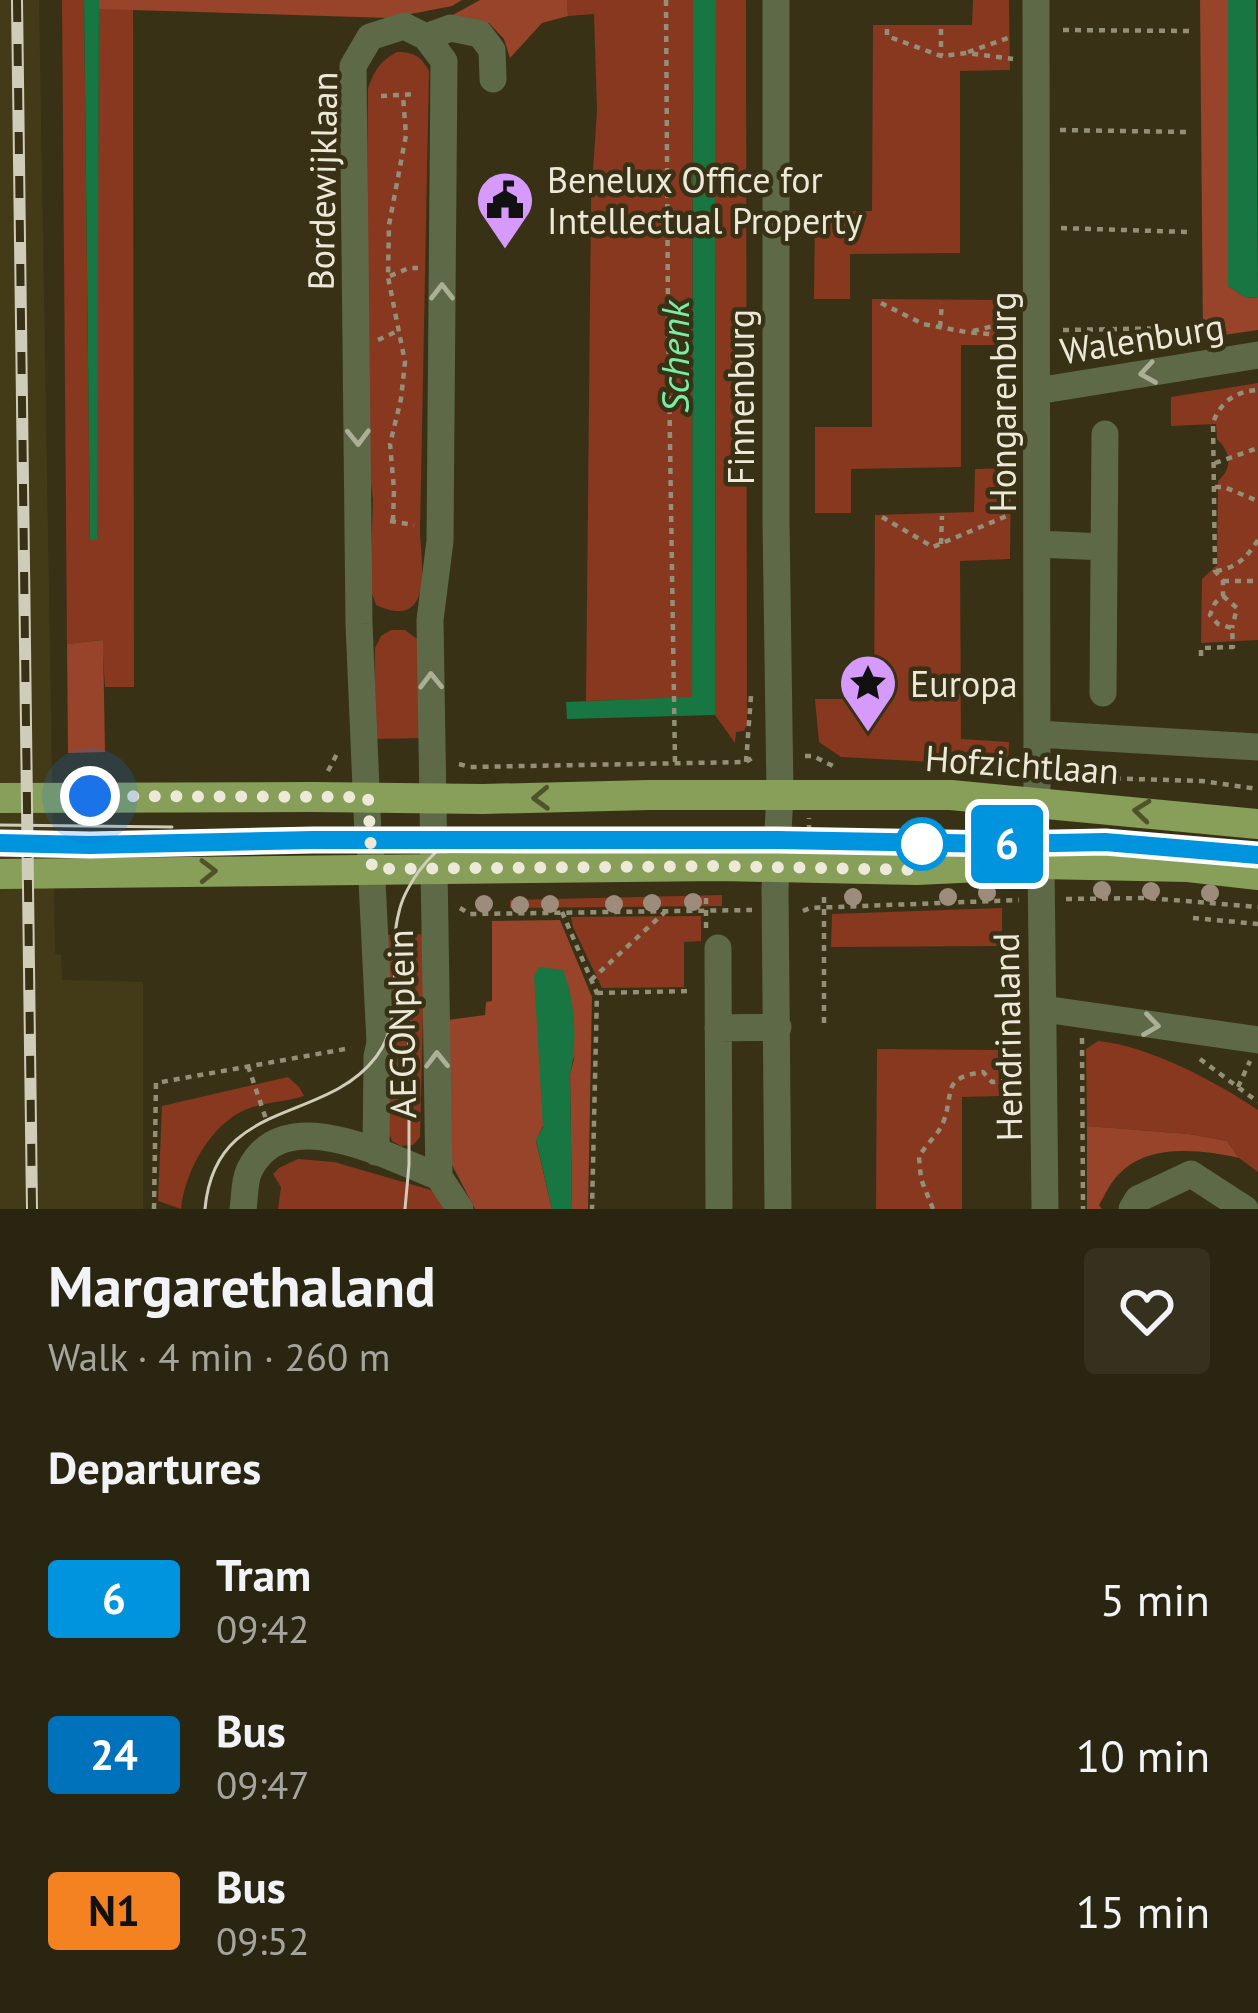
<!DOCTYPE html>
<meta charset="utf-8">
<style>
body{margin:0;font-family:"PT Sans",sans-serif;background:#36311e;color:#f1f3f6;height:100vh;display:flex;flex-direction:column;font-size:45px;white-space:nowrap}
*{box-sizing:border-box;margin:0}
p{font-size:39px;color:#a5a59f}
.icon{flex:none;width:66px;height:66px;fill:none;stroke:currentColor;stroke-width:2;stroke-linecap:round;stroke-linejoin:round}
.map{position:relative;height:1209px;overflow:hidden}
.panel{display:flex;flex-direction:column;background:#2a2510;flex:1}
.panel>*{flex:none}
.badge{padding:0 24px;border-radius:9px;font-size:42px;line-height:78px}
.you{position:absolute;width:60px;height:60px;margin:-30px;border:9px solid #fff;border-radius:50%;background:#1a73e8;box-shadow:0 0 0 18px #1a73e833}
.map>.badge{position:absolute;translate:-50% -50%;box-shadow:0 0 0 6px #fff}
h2{padding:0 48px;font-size:45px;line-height:108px}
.round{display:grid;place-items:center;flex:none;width:126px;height:126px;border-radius:12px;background:#36311e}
.summary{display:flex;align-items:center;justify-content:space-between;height:204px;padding:0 48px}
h1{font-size:57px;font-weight:700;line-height:90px}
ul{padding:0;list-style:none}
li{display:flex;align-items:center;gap:36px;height:156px;padding:0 48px}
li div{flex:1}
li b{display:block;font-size:45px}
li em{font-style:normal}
li .badge{min-width:132px;font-weight:700;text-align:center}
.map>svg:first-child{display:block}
.built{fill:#433b18}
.green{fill:#87381e}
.forest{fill:#97442a}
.water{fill:#177641}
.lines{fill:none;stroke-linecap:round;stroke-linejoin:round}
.path{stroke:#948f79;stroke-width:4.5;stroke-dasharray:6 6;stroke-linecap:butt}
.minor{stroke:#5d6947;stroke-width:27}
.major{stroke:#879f58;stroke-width:30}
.tram{stroke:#d0ccba;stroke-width:3}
.rail-casing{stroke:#d0ccba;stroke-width:12}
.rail{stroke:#383116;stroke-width:8;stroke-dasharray:22;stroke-linecap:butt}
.tree{fill:#9d8c7c}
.oneway{stroke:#acaf97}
.oneway2{stroke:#50522a}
.line-casing{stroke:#fff;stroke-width:27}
.line{stroke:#0093de;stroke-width:18}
.walk{stroke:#ede9d9;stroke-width:12;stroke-dasharray:0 21.6}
.stop-dot{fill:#fff;stroke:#0093de;stroke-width:6}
.labels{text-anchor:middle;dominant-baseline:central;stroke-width:9;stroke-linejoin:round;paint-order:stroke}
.poi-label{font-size:36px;fill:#ede9d9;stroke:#383116;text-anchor:start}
.street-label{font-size:36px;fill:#ede9d9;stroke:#383116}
.water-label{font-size:39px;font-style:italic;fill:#7beda3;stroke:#383116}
</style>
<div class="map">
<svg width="1258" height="1209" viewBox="0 0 1258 1209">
<rect width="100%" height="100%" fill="#383116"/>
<!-- built -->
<path class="built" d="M 0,0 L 39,0 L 55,954 L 61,955 L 62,980 L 143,982 L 143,1209 L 0,1209 Z"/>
<!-- green -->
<path class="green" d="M 62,0 L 84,0 L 90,539 L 96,540 L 99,9 L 133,9 L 134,687 L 105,687 L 102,640 L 67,644 Z
M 567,0 L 693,0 L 692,698 L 586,701 L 591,202 L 597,110 L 594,14 L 568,16 Z
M 716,0 L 746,0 L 747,724 L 744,731 L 736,732 L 735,743 L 715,715 Z
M 973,0 L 1009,0 L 1010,70 L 960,71 L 960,253 L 850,254 L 850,299 L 814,299 L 815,212 L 872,211 L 873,25 L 972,25 Z
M 397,52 C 414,52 421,56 429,71 L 420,533 C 422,567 433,631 376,605 L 370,588 L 373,499 L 365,439 L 368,88 C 375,70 380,61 397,52 Z
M 872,299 L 1010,300 L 1008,345 L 961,345 L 961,467 L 851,469 L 851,513 L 815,513 L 815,427 L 872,427 Z
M 1258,383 L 1258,640 L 1201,643 L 1202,579 L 1217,565 L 1218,481 C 1233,467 1231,453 1217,439 L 1216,424 L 1171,426 L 1171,397 Z
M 1011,468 L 1010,559 L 960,561 L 961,739 L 1009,742 L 1008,766 L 841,757 L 819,742 L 815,699 L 874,699 L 875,515 L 974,512 L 975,469 Z
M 391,630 L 405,630 L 421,642 L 424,738 L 374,739 L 375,648 L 381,636 Z
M 722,895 L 722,906 L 510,908 L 510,900 Z
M 1002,908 L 1002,946 L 831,947 L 832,914 Z
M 701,916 L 701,941 L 684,942 L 684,987 L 602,988 L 573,927 L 571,917 Z
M 425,934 L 420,1137 L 413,1145 L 401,1146 L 392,1141 L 387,1129 L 388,935 Z
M 1098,1041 C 1147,1045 1217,1082 1258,1110 L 1258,1172 L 1239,1158 L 1227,1141 L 1189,1134 L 1087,1126 L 1086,1049 Z
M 877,1049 L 998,1050 L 999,1096 L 962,1097 L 962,1209 L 876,1209 Z
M 288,1077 L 299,1087 L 304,1096 C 285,1102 265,1102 247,1109 C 210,1124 185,1172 181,1209 L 158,1201 L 162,1106 Z
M 298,1159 L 334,1162 L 431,1190 L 447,1203 L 450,1209 L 278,1209 L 281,1187 L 273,1174 L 279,1168 Z"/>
<!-- forest -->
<path class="forest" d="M 99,0 L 462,0 L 452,6 L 390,18 L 99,9 Z
M 480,0 L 567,0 L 568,16 L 542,23 L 510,58 L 504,39 L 489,23 L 440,22 Z
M 1200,0 L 1228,0 L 1228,286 L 1245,297 L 1258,298 L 1258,330 L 1203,338 Z
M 103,640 L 105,752 L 68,753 L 67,644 Z
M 560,920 L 592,997 L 588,1209 L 572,1209 L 570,1074 L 575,1055 L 536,1141 L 552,1209 L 475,1209 L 450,1161 L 448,1020 L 485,1015 L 486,1002 L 492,1001 L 492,921 Z
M 1087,1126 L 1189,1134 L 1227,1141 L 1239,1158 C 1202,1150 1150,1143 1120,1173 C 1111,1181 1105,1195 1099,1205 L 1102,1209 L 1087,1209 Z"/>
<!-- water -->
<path class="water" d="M 84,0 L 99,0 L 97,540 L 90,540 Z
M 693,0 L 716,0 L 715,715 L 567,719 L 566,702 L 692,697 Z
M 1228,0 L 1256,0 L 1258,298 L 1245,297 L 1228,286 Z
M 539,967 L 563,970 C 575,1000 578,1042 570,1074 L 572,1209 L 552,1209 L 536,1140 L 543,1127 L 534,976 Z"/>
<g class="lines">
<!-- path -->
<path class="path" d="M 666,0 L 668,315 L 675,762
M 887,29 L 887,36 L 941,56 L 967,53 L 1013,59
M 941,29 L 941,56
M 1063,30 L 1189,31
M 968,52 L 1008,38
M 381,96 L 417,94
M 1060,130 L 1187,132
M 1061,228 L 1187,232
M 390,276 L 409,268 L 418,268
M 881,303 L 923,324 L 966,332 L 1013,336
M 940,327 L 942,303
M 1063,330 L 1180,328 L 1184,343
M 973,331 L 1014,321
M 378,340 L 400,330
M 1215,463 L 1258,448
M 1215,487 L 1224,487 L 1258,501
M 882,517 L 933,547 L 1009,515
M 390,521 L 414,525
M 393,521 L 394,489 L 390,444 L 401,399 L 405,362 L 388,277 L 389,225 L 406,135 L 403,96
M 941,544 L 942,516
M 1216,571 C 1237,568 1247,557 1258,540
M 1223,581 L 1258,581
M 1223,596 L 1237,608 L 1232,628
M 1201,656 L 1201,648 L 1233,647 L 1232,628 L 1218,624 L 1210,615 L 1215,603 L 1223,596 L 1223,581 L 1215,571 L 1213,423 C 1220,402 1236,391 1258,390
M 805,756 L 813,756 L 833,766
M 746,762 L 751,696
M 459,764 L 470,767 L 746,762 L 752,758
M 328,771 L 339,750
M 1067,777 L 1202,781 L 1258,789
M 809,843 L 809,818
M 824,897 L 824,1025
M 1066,899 L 1148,898 L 1258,907
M 460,908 L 470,914 L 752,910
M 803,911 L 810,908 L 1019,900
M 562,912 L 597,993 L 592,1209
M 1193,918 L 1258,924
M 706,928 L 706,892
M 591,980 L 666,911
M 597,993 L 693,991
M 1082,1038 L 1083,1209
M 1200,1059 L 1258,1102
M 248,1066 L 267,1122
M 1238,1087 L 1250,1061
M 154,1209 L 156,1083 L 351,1048
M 933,1209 L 921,1179 L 919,1157 C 925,1145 938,1135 943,1123 C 955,1092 940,1078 983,1072 L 992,1082 L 1018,1080"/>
<!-- minor -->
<path class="minor" d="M 776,0 L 776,521 L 780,794 L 775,889 L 778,1209
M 1036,0 L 1037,803
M 426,37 L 451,28 L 480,34 L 492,50 L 493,79
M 1037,391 L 1258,355
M 1038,544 L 1104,547
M 1103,693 L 1105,434
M 1037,734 L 1258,747
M 1041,864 L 1045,1209
M 718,948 L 719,1209
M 1044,1009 L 1258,1040
M 718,1028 L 778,1027
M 376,1152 L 377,1056 L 380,1043 L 370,840 L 368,835 L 359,624 L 353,66 L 370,37 L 404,26 L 426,37 L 444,61 L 440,541 L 430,620 L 439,1177 L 460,1209
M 243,1209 C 245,1197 244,1182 249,1171 C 283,1099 388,1157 439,1177
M 1132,1209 L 1138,1199 L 1191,1174 L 1245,1209"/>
<!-- major -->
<path class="major" d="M 0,798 L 313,797 L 483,799 L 649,795 L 951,795 L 1258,824
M 0,874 L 721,866 L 917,870 L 1041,864 L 1188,867 L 1258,875"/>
<!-- tram -->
<path class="tram" d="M 0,825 L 172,827
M 0,843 L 90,845 L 313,840 L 777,840 L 1000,844 L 1105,842 L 1258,855
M 205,1209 C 215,1097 324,1125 376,1057 C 408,1015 386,960 399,912 C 402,897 410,884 419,871 C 429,858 439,847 453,839
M 405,1209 L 409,1165 L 409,996"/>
<!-- rail casing -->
<g class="rail-casing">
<path id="rail" d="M 17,0 L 32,1209"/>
</g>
<!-- rail -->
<use href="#rail" class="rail"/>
</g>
<!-- trees -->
<g class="tree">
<circle cx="1102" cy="890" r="9"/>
<circle cx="1151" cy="891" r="9"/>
<circle cx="987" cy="893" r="9"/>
<circle cx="1210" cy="893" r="9"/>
<circle cx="853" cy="897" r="9"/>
<circle cx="948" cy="897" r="9"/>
<circle cx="693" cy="902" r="9"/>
<circle cx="652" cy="903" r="9"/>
<circle cx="484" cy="904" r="9"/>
<circle cx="550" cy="904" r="9"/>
<circle cx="614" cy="904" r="9"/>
<circle cx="520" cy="905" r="9"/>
</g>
<!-- one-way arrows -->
<defs><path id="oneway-chevron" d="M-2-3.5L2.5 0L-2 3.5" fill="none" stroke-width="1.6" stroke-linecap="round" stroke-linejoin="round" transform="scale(3)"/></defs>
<g class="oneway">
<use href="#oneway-chevron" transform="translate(442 292) rotate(-90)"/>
<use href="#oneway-chevron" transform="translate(1148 373) rotate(171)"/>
<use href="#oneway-chevron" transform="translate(358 437) rotate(89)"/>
<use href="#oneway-chevron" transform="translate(431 681) rotate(-91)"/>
<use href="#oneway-chevron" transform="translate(1151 1025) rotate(8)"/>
<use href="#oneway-chevron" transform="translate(437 1060) rotate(-91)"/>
</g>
<g class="oneway2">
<use href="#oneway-chevron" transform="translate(541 798) rotate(178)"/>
<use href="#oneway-chevron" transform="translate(1142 811) rotate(-174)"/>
<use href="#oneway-chevron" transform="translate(208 871) rotate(-1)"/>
</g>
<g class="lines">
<!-- line casing -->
<g class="line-casing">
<path id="line" d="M 0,843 L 90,845 L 313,840 L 777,840 L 1000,844 L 1105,842 L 1258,855"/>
</g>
<!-- line -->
<use href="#line" class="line"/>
<!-- walk -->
<path class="walk" d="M 90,796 L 368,797 L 372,869 L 721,866 L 917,870 L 922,844"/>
</g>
<!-- icons -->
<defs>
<g id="civic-pin" transform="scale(3)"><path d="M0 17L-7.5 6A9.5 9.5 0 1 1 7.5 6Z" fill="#d69bfa" stroke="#383116"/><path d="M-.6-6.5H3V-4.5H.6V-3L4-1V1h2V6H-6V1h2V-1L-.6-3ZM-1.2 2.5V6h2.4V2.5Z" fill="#111"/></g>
<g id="sight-pin" transform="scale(3)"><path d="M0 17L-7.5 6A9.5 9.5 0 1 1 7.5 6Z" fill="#d69bfa" stroke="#383116"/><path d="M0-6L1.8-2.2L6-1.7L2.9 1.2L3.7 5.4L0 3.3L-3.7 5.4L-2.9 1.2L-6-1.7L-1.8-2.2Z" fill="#111"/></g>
</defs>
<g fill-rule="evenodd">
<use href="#civic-pin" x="505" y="200"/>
<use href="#sight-pin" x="868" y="683"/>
</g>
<!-- markers -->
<circle class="stop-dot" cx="922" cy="844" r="24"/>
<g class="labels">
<!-- poi labels -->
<g class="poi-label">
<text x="547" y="179">Benelux Office for<tspan x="547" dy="41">Intellectual Property</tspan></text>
<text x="910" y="683">Europa</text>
</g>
<!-- street labels -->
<g class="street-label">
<text transform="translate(322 181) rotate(-89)">Bordewijklaan</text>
<text transform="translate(1142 338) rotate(-9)">Walenburg</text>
<text transform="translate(740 397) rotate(-90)">Finnenburg</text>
<text transform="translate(1002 402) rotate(-90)">Hongarenburg</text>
<text transform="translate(1022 764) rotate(4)">Hofzichtlaan</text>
<text transform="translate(401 1024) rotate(-91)">AEGONplein</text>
<text transform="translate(1007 1037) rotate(-91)">Hendrinaland</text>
</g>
<!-- water labels -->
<g class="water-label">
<text transform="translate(674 357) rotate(-90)">Schenk</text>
</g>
</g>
</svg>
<div class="you" style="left:90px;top:796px"></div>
<b class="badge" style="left:1007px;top:844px;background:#0093de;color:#fff">6</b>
</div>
<section class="panel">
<div class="summary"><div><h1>Margarethaland</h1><p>Walk · 4 min · 260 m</p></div><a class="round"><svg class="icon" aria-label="heart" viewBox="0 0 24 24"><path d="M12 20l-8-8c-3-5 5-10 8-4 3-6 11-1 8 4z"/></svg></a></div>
<h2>Departures</h2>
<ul>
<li><span class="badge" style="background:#0093de;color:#fff">6</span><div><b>Tram</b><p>09:42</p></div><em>5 min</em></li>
<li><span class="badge" style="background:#0072bc;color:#fff">24</span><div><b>Bus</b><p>09:47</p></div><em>10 min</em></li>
<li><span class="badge" style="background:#f58220;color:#111">N1</span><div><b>Bus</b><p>09:52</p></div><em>15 min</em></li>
</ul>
</section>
